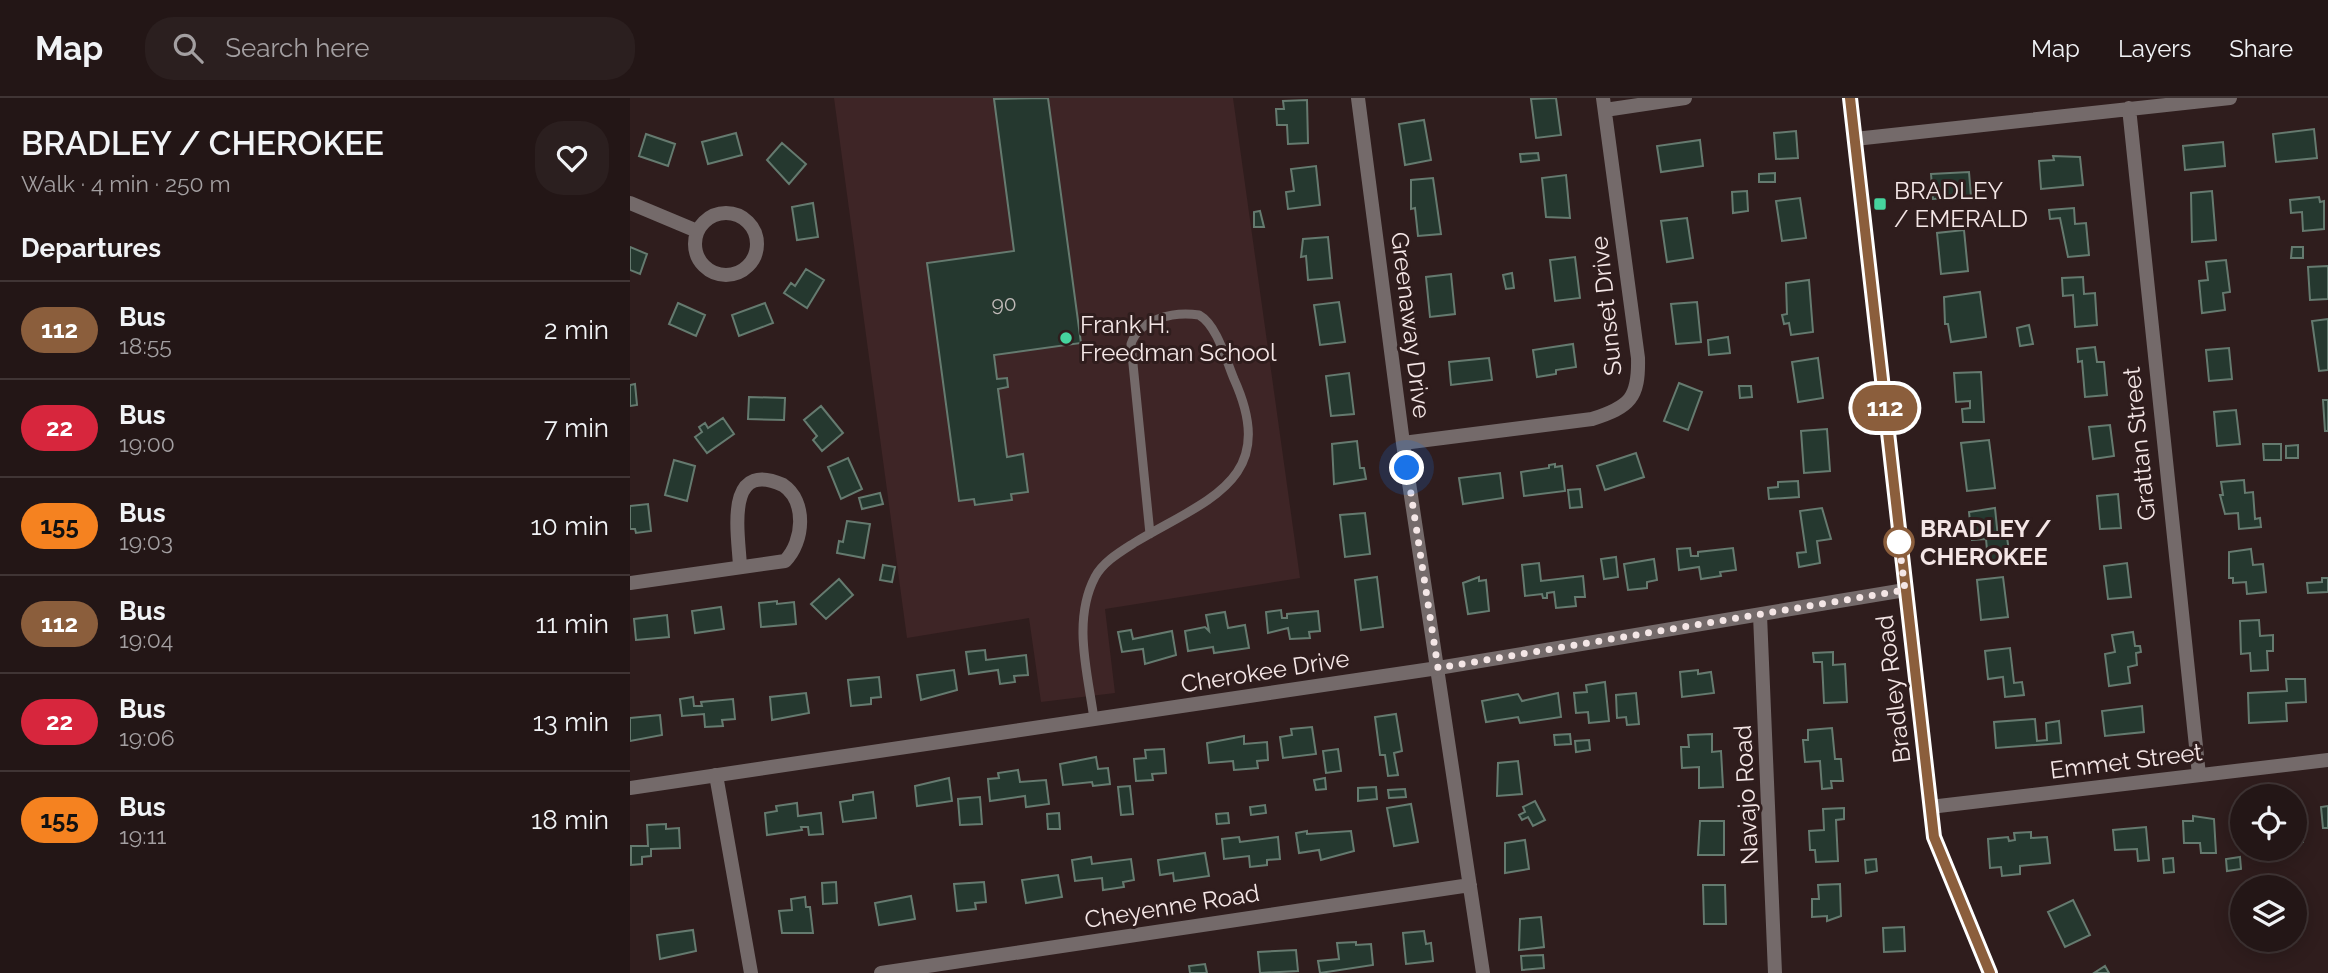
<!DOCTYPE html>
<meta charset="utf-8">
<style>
body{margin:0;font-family:Raleway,sans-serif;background:#2b1f1f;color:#f1f3f6;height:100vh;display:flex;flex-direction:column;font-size:26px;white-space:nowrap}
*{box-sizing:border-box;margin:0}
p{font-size:23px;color:#a39fa1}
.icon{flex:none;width:38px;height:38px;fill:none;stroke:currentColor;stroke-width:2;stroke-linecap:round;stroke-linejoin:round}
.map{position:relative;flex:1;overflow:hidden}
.panel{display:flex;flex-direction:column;background:#231616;width:630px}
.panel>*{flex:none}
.badge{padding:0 14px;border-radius:23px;font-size:24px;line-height:46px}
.controls{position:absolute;left:1600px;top:686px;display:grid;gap:14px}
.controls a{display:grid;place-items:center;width:77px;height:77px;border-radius:50%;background:#231616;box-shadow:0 4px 18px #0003,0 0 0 2px #403535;font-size:35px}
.you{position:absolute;width:35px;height:35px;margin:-18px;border:5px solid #fff;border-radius:50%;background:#1a73e8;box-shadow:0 0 0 10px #1a73e833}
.map>.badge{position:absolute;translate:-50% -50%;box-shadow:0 0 0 4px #fff}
h2{padding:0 21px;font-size:26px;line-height:63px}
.round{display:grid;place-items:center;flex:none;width:74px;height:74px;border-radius:28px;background:#2b1f1f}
.head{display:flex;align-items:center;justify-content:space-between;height:119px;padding:0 21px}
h1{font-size:33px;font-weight:600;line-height:52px}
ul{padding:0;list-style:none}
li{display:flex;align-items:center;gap:21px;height:98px;padding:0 21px;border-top:2px solid #403535}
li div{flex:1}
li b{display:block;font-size:26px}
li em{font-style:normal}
li .badge{min-width:77px;font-weight:700;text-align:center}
header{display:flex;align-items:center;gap:42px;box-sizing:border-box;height:98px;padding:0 35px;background:#231616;border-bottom:2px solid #403535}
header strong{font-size:33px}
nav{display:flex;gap:38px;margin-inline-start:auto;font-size:24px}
.search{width:490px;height:63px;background:#2b1f1f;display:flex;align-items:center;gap:18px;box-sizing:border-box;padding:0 24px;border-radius:28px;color:#a39fa1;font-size:26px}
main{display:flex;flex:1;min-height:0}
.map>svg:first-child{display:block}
.built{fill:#3e2526}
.building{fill:#25382f;stroke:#657a6f;stroke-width:2}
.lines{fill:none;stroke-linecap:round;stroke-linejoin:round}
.service{stroke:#746a6a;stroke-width:9}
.minor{stroke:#746a6a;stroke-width:14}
.tertiary{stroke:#746a6a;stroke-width:14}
.secondary{stroke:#a39293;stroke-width:14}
.line-casing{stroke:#fff;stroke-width:16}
.line{stroke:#8b5e3c;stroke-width:10}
.walk{stroke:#f4e6e6;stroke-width:7;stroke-dasharray:0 12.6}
.poi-dot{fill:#46d49e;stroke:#2f1d1d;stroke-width:2.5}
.stop-dot{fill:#fff;stroke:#8b5e3c;stroke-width:3.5}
.labels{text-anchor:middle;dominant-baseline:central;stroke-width:6;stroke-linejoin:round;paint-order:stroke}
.number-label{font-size:21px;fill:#c0bab8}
.poi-label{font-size:24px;fill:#f4e6e6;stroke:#2f1d1d;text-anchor:start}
.street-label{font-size:24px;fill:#f4e6e6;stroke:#2f1d1d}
.stop-label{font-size:24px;font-weight:bold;fill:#f4e6e6;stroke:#2f1d1d;text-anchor:start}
</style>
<header>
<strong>Map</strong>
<div class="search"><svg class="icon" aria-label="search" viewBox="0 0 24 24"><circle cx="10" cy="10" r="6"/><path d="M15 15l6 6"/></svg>Search here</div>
<nav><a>Map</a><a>Layers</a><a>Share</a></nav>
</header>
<main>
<section class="panel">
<div class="head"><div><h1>BRADLEY / CHEROKEE</h1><p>Walk · 4 min · 250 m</p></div><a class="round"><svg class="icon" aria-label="heart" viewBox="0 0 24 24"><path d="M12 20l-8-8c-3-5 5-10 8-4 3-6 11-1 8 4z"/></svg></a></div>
<h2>Departures</h2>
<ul>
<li><span class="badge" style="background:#8b5e3c;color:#fff">112</span><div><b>Bus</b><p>18:55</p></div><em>2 min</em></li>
<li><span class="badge" style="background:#d7263d;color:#fff">22</span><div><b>Bus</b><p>19:00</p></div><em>7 min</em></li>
<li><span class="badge" style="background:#f58220;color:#111">155</span><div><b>Bus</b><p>19:03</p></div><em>10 min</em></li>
<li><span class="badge" style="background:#8b5e3c;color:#fff">112</span><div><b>Bus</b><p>19:04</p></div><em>11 min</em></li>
<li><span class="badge" style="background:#d7263d;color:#fff">22</span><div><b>Bus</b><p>19:06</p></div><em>13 min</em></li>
<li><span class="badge" style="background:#f58220;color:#111">155</span><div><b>Bus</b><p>19:11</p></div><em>18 min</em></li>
</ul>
</section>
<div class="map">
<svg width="1698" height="875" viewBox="0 0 1698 875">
<rect width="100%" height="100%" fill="#2f1d1d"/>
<!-- built -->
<path class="built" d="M 204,0 L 603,0 L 670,480 L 475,511 L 485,595 L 411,604 L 399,520 L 277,540 Z"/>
<!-- building -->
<path class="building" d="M 418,0 L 451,245 L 364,257 L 367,281 L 377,280 L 378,289 L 368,291 L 377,359 L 393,356 L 398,394 L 381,396 L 382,402 L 345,407 L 344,401 L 329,403 L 297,165 L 384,153 L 364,1 Z
M 926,0 L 931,37 L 906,40 L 901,1 Z
M 677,2 L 678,45 L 658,46 L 657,27 L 647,27 L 646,11 L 654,11 L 653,3 Z
M 794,22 L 801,62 L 775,67 L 769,26 Z
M 1684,31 L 1687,60 L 1646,64 L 1643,36 Z
M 1166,33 L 1168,60 L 1146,61 L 1144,35 Z
M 106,35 L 112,57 L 78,66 L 72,44 Z
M 16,36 L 45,46 L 38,68 L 9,58 Z
M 1070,42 L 1073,68 L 1031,74 L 1027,48 Z
M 1593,44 L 1595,68 L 1555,72 L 1553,48 Z
M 152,45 L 176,66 L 159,86 L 137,62 Z
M 908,55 L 909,62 L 891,64 L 890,56 Z
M 1423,58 L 1450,59 L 1453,87 L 1411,91 L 1409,63 L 1424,62 Z
M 686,68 L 690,107 L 658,111 L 656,94 L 664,93 L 661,71 Z
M 1339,74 L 1341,99 L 1303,101 L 1301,76 Z
M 1145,75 L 1145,84 L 1129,84 L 1129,76 Z
M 936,77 L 940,120 L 916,119 L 912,80 Z
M 803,80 L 811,136 L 788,138 L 785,110 L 781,111 L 781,82 Z
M 1117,93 L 1118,113 L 1103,115 L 1102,94 Z
M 1582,93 L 1586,142 L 1562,144 L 1561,95 Z
M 1689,99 L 1690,104 L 1694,103 L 1694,131 L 1673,133 L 1672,114 L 1661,115 L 1660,102 Z
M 1170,100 L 1176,140 L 1152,143 L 1146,103 Z
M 183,105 L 188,139 L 167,142 L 162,109 Z
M 1444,110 L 1445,126 L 1456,125 L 1459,157 L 1438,159 L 1430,120 L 1420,121 L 1419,112 Z
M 630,113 L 634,129 L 624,129 L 624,114 Z
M 1057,120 L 1063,160 L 1037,164 L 1031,123 Z
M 1334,132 L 1338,173 L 1311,176 L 1307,135 Z
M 698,139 L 702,180 L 678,182 L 676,158 L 671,159 L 673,141 Z
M 0,149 L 17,156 L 10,176 L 0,172 Z
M 1662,149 L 1673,149 L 1673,160 L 1661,160 Z
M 945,159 L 950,200 L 925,203 L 920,162 Z
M 1596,162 L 1600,194 L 1593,195 L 1595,212 L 1572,215 L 1569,183 L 1578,182 L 1576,164 Z
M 1698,168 L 1698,201 L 1680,202 L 1678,169 Z
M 176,171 L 194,182 L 177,210 L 154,195 L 161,185 L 165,188 Z
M 882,175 L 884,190 L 876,191 L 873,177 Z
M 821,176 L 825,216 L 800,219 L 796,179 Z
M 1453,179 L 1454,196 L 1465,195 L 1467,227 L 1445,229 L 1443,197 L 1433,198 L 1432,180 Z
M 1179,182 L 1183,234 L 1161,237 L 1159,225 L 1154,226 L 1152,217 L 1157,216 L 1156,185 Z
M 1350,194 L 1356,239 L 1321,244 L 1318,226 L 1315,226 L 1314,199 Z
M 709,204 L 715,244 L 690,247 L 684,207 Z
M 1067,204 L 1071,244 L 1046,246 L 1041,206 Z
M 48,205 L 75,217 L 66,238 L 39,226 Z
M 135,205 L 143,225 L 109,238 L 102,217 Z
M 1698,221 L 1698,272 L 1689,273 L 1682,223 Z
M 1399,227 L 1403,246 L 1390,248 L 1387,230 Z
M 1098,239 L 1100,255 L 1079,257 L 1078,242 Z
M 943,246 L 946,269 L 926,272 L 926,276 L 907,279 L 903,252 Z
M 1465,249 L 1467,264 L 1474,264 L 1477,297 L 1455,299 L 1452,263 L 1448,264 L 1447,251 Z
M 1599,250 L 1602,281 L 1579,283 L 1576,252 Z
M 859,260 L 862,282 L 821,287 L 819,264 Z
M 1188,260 L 1193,300 L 1168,304 L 1162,264 Z
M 1351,274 L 1354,324 L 1333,324 L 1332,311 L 1340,310 L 1340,303 L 1326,304 L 1324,275 Z
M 719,275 L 724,316 L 701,318 L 696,278 Z
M 1049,285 L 1072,294 L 1058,332 L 1034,323 Z
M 5,286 L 7,307 L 0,308 L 0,287 Z
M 1109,288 L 1121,288 L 1122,299 L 1110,300 Z
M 119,299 L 155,300 L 154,322 L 118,321 Z
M 1693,302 L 1698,302 L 1698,333 L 1695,333 Z
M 191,308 L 213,335 L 192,353 L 183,342 L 187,338 L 174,322 Z
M 1606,312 L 1610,346 L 1587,348 L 1584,314 Z
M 93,320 L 104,336 L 77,355 L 65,339 L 72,334 L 69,329 L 75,325 L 78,330 Z
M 1480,327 L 1484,358 L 1463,361 L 1459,329 Z
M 1197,331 L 1200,373 L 1174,375 L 1171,333 Z
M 1359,342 L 1365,390 L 1337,393 L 1331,345 Z
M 727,343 L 730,370 L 734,370 L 736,381 L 704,386 L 702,346 Z
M 1633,346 L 1651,346 L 1651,362 L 1634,362 Z
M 1668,347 L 1668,360 L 1656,360 L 1656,348 Z
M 1006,355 L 1014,379 L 975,392 L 967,368 Z
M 218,360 L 232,391 L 211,401 L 198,369 Z
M 44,362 L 65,368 L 57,403 L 35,397 Z
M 925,366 L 925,369 L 932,368 L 935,393 L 894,398 L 891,374 L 919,370 L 919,367 Z
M 870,375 L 873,400 L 833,406 L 829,380 Z
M 1614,382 L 1615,395 L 1623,394 L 1625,421 L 1630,420 L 1631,429 L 1609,431 L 1608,415 L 1595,416 L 1590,397 L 1593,397 L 1591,384 Z
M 1168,383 L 1169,399 L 1139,401 L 1138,390 L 1148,389 L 1148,384 Z
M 950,391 L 952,409 L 940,410 L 938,392 Z
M 250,395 L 253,406 L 232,411 L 229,400 Z
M 1488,396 L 1491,430 L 1470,431 L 1467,398 Z
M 18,406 L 21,433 L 6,435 L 5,431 L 0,431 L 0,408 Z
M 1192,410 L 1201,441 L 1187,443 L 1190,465 L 1169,469 L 1167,455 L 1176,454 L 1170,413 Z
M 1365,410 L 1368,440 L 1377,439 L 1380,461 L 1358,463 L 1356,441 L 1342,442 L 1339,414 Z
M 735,415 L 740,456 L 715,459 L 710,417 Z
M 217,423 L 240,426 L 234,460 L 207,455 L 209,443 L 213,444 Z
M 1060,450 L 1061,458 L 1068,458 L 1068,454 L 1103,450 L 1106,472 L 1090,474 L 1091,478 L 1071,481 L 1069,469 L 1049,472 L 1047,451 Z
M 1621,451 L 1623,467 L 1633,466 L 1636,494 L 1617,496 L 1616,484 L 1603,485 L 1603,480 L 1599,480 L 1599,454 Z
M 986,459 L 988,479 L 974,481 L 971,461 Z
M 1024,461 L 1027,482 L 1017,484 L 1017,490 L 998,492 L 994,466 Z
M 909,465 L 911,483 L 953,478 L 955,499 L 945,499 L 946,508 L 926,510 L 924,494 L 917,495 L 917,500 L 913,500 L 912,496 L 895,498 L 892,467 Z
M 1497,465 L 1501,499 L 1478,501 L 1474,468 Z
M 253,467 L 265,469 L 262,484 L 250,482 Z
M 747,479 L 753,529 L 731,532 L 725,482 Z
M 849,479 L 849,483 L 856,482 L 859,513 L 838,516 L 833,485 Z
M 1373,479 L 1378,519 L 1351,522 L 1347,482 Z
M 1692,480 L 1698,480 L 1698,494 L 1678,495 L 1677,485 L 1692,484 Z
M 209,481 L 223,497 L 196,521 L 181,506 Z
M 147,503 L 147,506 L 164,504 L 166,526 L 131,529 L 129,505 Z
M 91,509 L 94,531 L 65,535 L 62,513 Z
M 651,512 L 652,520 L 657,520 L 657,516 L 688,513 L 690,533 L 679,534 L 680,540 L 660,541 L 658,530 L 638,535 L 636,514 Z
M 595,514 L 598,530 L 615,527 L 619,550 L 584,555 L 583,549 L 558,553 L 555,533 L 575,529 L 579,533 L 576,517 Z
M 37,517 L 39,539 L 6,542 L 4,521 Z
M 1629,522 L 1630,538 L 1643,537 L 1643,553 L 1637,553 L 1638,572 L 1621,573 L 1620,555 L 1611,556 L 1610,523 Z
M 501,532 L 503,541 L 542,533 L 546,557 L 515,566 L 513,551 L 492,554 L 488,534 Z
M 1503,534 L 1505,548 L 1510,548 L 1511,554 L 1506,555 L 1507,567 L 1498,569 L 1500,585 L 1479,588 L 1475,556 L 1485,554 L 1482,537 Z
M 1380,550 L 1384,585 L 1392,584 L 1394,597 L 1375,599 L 1373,579 L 1358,581 L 1355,553 Z
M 355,552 L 356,562 L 396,557 L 398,577 L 384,578 L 385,584 L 370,586 L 368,572 L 339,576 L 336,554 Z
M 1203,554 L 1203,567 L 1215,566 L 1217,604 L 1194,605 L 1192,564 L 1184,564 L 1183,555 Z
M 324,572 L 327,592 L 291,602 L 287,577 Z
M 1068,572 L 1068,576 L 1081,574 L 1084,595 L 1052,599 L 1050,574 Z
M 249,579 L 251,599 L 241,600 L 241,606 L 221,608 L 218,582 Z
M 1656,581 L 1675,581 L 1676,604 L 1656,605 L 1657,623 L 1619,625 L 1618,595 L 1657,593 Z
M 975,584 L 979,623 L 959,625 L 958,614 L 946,615 L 944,595 L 957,594 L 956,587 Z
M 176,595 L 179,615 L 142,622 L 140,599 Z
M 928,595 L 931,619 L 890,625 L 888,619 L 856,624 L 852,603 L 888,596 L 892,603 Z
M 1006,595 L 1009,626 L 997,627 L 996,619 L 987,620 L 986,597 Z
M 63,599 L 64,608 L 72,608 L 71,604 L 103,601 L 105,621 L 92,622 L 93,628 L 75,629 L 74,616 L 52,618 L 50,601 Z
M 1512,608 L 1514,634 L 1475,638 L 1472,613 Z
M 766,616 L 772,653 L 764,655 L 768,677 L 758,678 L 755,657 L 750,657 L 745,619 Z
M 30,617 L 32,637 L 0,643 L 0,620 Z
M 1405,621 L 1407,643 L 1417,642 L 1416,625 L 1429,623 L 1431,645 L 1366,650 L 1364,624 Z
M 682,629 L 686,656 L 653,660 L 650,639 L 662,637 L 661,631 Z
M 1202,630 L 1205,661 L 1211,661 L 1213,683 L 1201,683 L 1202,690 L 1192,691 L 1190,663 L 1175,664 L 1173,642 L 1178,642 L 1178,632 Z
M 940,636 L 941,646 L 925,647 L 924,637 Z
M 1082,636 L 1082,654 L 1091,653 L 1093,689 L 1069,690 L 1069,669 L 1052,670 L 1051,649 L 1059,649 L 1058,637 Z
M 614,638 L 614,646 L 637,644 L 638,662 L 627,663 L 628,670 L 604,672 L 603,663 L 579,665 L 577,645 Z
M 959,642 L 960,652 L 946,654 L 945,643 Z
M 534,651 L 536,675 L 522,676 L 523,682 L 506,683 L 504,661 L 516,660 L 515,652 Z
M 708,651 L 711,673 L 696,675 L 693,653 Z
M 466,659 L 468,671 L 478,670 L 480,686 L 463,688 L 462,684 L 433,687 L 430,666 Z
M 888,663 L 892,696 L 867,698 L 868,665 Z
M 388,672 L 390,684 L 416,682 L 419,706 L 396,709 L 395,698 L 360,703 L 358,681 L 369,680 L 368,675 Z
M 319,680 L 322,703 L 287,708 L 285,688 Z
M 695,680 L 696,691 L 686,692 L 684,682 Z
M 500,688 L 503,716 L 491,717 L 488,689 Z
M 746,689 L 747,701 L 728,703 L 728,690 Z
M 775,691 L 776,699 L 759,700 L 758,692 Z
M 243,694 L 246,720 L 213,724 L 210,704 L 223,702 L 223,697 Z
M 350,699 L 352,726 L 330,727 L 328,701 Z
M 905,703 L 915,722 L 903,728 L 898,719 L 892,722 L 889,717 L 895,714 L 893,709 Z
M 167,705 L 168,718 L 191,715 L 193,736 L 179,737 L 178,729 L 171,729 L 172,732 L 137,737 L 135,715 L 147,713 L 146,708 Z
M 781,706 L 788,744 L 764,748 L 757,710 Z
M 635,707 L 636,715 L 621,717 L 620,709 Z
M 1698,708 L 1698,730 L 1693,730 L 1691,709 Z
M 1214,710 L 1214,721 L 1206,722 L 1208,763 L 1186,764 L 1185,752 L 1180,752 L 1179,733 L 1194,732 L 1193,711 Z
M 429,715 L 430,731 L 418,731 L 417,716 Z
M 598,715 L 599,725 L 587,726 L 586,716 Z
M 1563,718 L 1584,721 L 1586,755 L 1571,755 L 1570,745 L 1554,745 L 1553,723 L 1563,723 Z
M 1672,722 L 1673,744 L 1666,744 L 1664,723 Z
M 1070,723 L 1094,723 L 1094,757 L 1068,757 Z
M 36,726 L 36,731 L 49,730 L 50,750 L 21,751 L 21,758 L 12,759 L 12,766 L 1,767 L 1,748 L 18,748 L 17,727 Z
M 1516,729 L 1519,762 L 1508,763 L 1507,751 L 1485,752 L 1483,732 Z
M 677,733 L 677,736 L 721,733 L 724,753 L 691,762 L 689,752 L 669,755 L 666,735 Z
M 1401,734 L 1401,740 L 1417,739 L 1420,765 L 1390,768 L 1390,776 L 1372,778 L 1371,769 L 1360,770 L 1358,741 L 1378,739 L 1379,743 L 1385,742 L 1384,735 Z
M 609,739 L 610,744 L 648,739 L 650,761 L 637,762 L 637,767 L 620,769 L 619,758 L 594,761 L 592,741 Z
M 895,742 L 899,771 L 875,775 L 875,745 Z
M 575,755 L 579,778 L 544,783 L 543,775 L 530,777 L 528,762 Z
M 461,759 L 462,766 L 501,761 L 504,782 L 493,784 L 494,789 L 473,792 L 472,780 L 445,783 L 442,762 Z
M 1610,759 L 1611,771 L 1597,773 L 1596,761 Z
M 1543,760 L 1544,774 L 1534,775 L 1533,761 Z
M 1246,761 L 1247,773 L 1236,775 L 1235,762 Z
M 428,777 L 432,799 L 396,805 L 392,782 Z
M 206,784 L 207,805 L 193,806 L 192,785 Z
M 354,784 L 356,804 L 345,805 L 346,811 L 327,813 L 324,786 Z
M 1210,786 L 1211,818 L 1197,823 L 1197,818 L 1182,819 L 1182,801 L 1189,801 L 1188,787 Z
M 1073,787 L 1095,787 L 1096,826 L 1074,826 Z
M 281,798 L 285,821 L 249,827 L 245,805 Z
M 175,799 L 176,809 L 180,809 L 183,835 L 152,835 L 149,813 L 162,812 L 161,801 Z
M 1443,802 L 1460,837 L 1435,849 L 1418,814 Z
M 911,819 L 914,849 L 889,852 L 890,821 Z
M 1274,829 L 1275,853 L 1254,854 L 1253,830 Z
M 63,832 L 66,853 L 30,861 L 27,837 Z
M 794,833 L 796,846 L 801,845 L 803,863 L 776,866 L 773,835 Z
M 726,844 L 726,847 L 741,846 L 743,867 L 690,875 L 688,863 L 709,861 L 707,845 Z
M 666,852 L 668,873 L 630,875 L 628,854 Z
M 913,857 L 914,870 L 892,872 L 891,858 Z
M 575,866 L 577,875 L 560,875 L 559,868 Z
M 1475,868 L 1479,875 L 1464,875 Z"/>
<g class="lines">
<!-- service -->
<path class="service" d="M 464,621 C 458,576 442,523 465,479 C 473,464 490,454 504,445 C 577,401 650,383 604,281 C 596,262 587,227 569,217 C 544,213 509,221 501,246 L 520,436"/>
<!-- minor -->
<path class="minor" d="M 728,0 L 773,345 L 853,875
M 1499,10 L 1569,677
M 975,12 L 1055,0
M 1225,41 L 1600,0
M 0,105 L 67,133
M65 146a31 31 0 1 1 62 0a31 31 0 1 1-62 0Z
M 773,345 L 962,321 C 1000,309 1009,300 1008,260 L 973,0
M 0,485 L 155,463 C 174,444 177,403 153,387 C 93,360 109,439 110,469
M 1130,517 L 1145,875
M 86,677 L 121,875
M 1300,709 L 1698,662
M 251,875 L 840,787"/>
<!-- tertiary -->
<path class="tertiary" d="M 0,690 L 808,570 L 1275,492"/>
<!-- secondary -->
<path class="secondary" d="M 1220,0 L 1304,739 L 1360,875"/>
</g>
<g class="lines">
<!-- line casing -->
<g class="line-casing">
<path id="line" d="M 1220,0 L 1304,739 L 1360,875"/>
</g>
<!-- line -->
<use href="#line" class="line"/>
<!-- walk -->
<path class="walk" d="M 777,370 L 808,570 L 1275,492 L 1269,444"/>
</g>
<!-- markers -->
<g class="poi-dot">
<rect x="1243" y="99" width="14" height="14" rx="3.5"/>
<circle cx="436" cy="240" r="7"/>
</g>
<circle class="stop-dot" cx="1269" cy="444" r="14"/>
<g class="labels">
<!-- number labels -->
<g class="number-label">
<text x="374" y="205">90</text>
</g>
<!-- poi labels -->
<g class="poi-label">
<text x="1264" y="92">BRADLEY<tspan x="1264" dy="28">/ EMERALD</tspan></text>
<text x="450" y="226">Frank H.<tspan x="450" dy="28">Freedman School</tspan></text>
</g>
<!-- street labels -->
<g class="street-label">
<text transform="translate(976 208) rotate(-96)">Sunset Drive</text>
<text transform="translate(781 227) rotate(83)">Greenaway Drive</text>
<text transform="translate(1509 346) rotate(-96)">Grattan Street</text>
<text transform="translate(635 573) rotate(-9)">Cherokee Drive</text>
<text transform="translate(1263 591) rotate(-97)">Bradley Road</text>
<text transform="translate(1496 663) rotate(-7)">Emmet Street</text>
<text transform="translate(1116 697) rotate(-93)">Navajo Road</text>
<text transform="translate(542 808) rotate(-9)">Cheyenne Road</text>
</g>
<!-- stop labels -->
<g class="stop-label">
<text x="1290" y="430">BRADLEY /<tspan x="1290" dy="28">CHEROKEE</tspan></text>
</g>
</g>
</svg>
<div class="controls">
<a><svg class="icon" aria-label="locate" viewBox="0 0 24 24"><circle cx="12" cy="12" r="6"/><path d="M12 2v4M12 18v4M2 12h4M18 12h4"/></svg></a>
<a><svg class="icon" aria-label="layers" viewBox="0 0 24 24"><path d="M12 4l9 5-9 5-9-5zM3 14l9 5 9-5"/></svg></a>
</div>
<div class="you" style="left:777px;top:370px"></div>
<b class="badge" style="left:1255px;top:310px;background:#8b5e3c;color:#fff">112</b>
</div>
</main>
